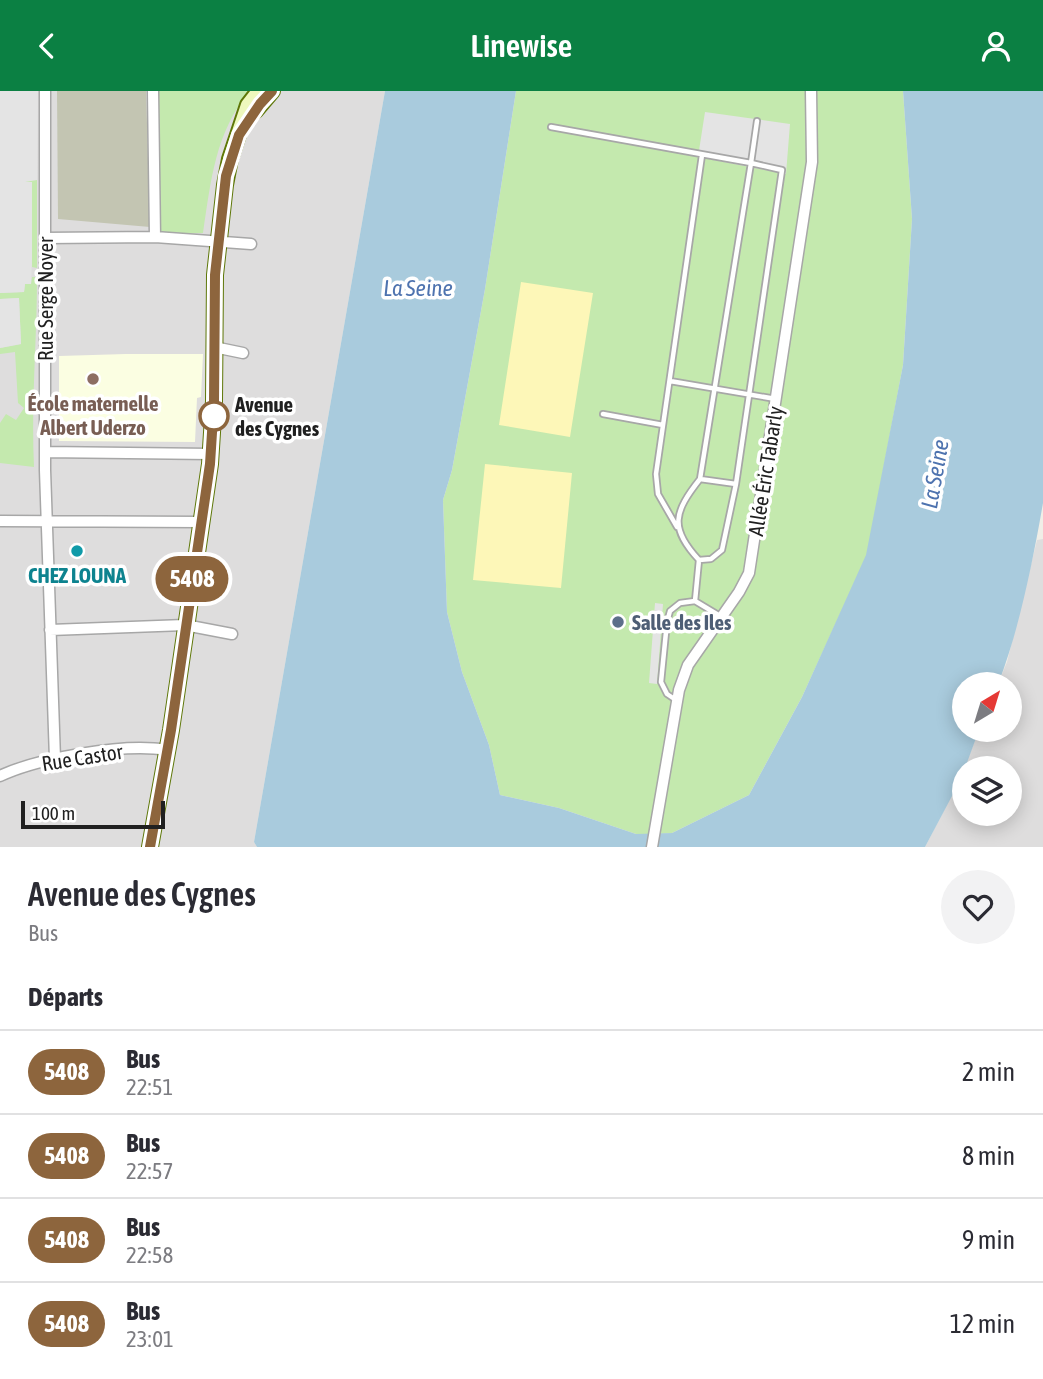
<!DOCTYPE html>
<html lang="fr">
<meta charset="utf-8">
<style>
body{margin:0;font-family:"Asap Condensed",sans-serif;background:#f2f2f3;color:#2b2b33;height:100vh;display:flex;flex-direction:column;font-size:26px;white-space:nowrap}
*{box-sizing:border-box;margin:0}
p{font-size:23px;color:#7c7c81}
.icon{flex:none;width:38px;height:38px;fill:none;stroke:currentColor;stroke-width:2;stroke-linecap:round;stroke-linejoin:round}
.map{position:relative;height:756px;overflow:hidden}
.drawer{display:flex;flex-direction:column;background:#fff;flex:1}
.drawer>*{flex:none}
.badge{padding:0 14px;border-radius:23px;font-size:24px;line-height:46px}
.needle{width:46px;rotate:38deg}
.fabs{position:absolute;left:952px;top:581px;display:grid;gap:14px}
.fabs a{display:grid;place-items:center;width:70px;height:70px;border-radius:50%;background:#fff;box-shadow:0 4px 18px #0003;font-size:35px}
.scale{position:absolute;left:21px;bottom:18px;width:144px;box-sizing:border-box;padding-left:7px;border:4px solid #202020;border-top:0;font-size:19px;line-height:24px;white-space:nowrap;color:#202020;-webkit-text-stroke:5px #fff;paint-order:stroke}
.map>.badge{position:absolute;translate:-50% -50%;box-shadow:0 0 0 4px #fff}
h2{padding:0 28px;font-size:26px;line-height:63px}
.round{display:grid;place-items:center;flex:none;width:74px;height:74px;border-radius:37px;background:#f2f2f3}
.head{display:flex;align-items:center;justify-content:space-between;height:119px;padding:0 28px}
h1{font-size:33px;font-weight:600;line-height:52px}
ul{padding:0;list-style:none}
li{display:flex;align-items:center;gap:21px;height:84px;padding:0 28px;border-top:2px solid #e1e1e2}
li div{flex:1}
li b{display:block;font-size:26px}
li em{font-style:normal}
li .badge{min-width:77px;font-weight:700;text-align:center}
header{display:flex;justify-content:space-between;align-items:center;height:91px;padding:0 28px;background:#0b8043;color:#fff;font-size:32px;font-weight:600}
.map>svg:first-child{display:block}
.residential{fill:#dedddd;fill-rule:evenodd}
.education{fill:#fbfee2}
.construction{fill:#c3c5b2}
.grass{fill:#c4e9ae}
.sand{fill:#fdf7b8}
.parking{fill:#e4e4e4}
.water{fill:#a9cbdd}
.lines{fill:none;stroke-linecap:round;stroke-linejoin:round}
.lane-casing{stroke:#a7a7a7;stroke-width:8}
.street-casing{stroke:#a7a7a7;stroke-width:13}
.secondary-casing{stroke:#5e7708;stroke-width:18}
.lane{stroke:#fff;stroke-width:4.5}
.street{stroke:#fff;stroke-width:10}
.secondary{stroke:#eef8bd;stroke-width:14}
.line-casing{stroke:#fff;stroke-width:16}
.line{stroke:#8d653d;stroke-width:10}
.education-dot{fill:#8d6e63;stroke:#fff;stroke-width:2.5}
.stop-dot{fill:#fff;stroke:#8d653d;stroke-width:3.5}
.culture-dot{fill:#0f9aa8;stroke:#fff;stroke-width:2.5}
.service-dot{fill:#5c6f8a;stroke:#fff;stroke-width:2.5}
.labels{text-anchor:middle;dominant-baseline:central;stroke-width:7;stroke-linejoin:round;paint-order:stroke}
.street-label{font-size:21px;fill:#202020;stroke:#fff}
.education-label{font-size:21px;font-weight:bold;fill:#785e54;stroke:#fff}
.stop-label{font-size:21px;font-weight:bold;fill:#202020;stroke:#fff;text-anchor:start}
.culture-label{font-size:21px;font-weight:bold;fill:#0d838f;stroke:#fff}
.service-label{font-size:21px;font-weight:bold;fill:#4e5e75;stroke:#fff;text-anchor:start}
.water-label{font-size:23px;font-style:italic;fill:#4e73af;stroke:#fff}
</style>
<header><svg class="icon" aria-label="back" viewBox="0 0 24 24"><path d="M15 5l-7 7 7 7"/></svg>Linewise<svg class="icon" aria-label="person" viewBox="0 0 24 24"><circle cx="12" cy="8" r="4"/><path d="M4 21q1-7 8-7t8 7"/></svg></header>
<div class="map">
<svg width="1043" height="756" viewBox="0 0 1043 756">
<rect width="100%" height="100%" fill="#f0eee7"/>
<!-- residential -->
<path class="residential" d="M 0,0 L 385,0 L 254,751 L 257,756 L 0,756 Z
M 1043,448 L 1043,756 L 925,756 L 960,688 L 979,639 L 1010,639 L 1010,593 L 998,593 L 1007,571 L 1037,449 ZM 964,677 L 1010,677 L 1010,723 L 964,723 Z"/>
<!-- education -->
<path class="education" d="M 126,263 L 203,263 L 201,306 L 197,307 L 195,351 L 59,350 L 59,265 Z"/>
<!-- construction -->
<path class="construction" d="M 57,0 L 146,0 L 150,136 L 58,128 Z"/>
<!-- grass -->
<path class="grass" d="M 157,0 L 250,0 C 215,41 211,90 203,142 L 156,143 Z
M 516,0 L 903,0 L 912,128 L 903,274 L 867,464 L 802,606 L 749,704 L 672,742 L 648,744 L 636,743 L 559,717 L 500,704 L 489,654 L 462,581 L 447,521 L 443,409 L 452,379 L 485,198 Z
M 27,89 L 37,89 L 37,177 L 32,176 L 32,92 L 25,91 Z
M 32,186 L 37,186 C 37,249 31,312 34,376 L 0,372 L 0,332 L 6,323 L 16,329 L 24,317 L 18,312 L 15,261 L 0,263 L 0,257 L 21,253 L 19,207 L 0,208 L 0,202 L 24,201 L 25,193 L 31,193 Z"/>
<!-- sand -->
<path class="sand" d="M 521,191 L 593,202 L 570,346 L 499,334 Z
M 485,373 L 572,382 L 561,497 L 473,489 Z"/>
<!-- parking -->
<path class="parking" d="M 0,0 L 38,0 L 37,89 L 25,91 L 32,91 L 32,168 L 31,193 L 25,193 L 24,201 L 0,202 Z
M 705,21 L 790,33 L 786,83 L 698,66 Z
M 19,207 L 21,253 L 0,257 L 0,208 Z
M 655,512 L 663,513 L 657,593 L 649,592 Z"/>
<!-- water -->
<path class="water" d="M 385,0 L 516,0 L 485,198 L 452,379 L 443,409 L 447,521 L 462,581 L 489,654 L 500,704 L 559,717 L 636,743 L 672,742 L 749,704 L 802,606 L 866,464 L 903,274 L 912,128 L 903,0 L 1043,0 L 1043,412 C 1033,469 1019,540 998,593 L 964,593 L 964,639 L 979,639 L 961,688 L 925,756 L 257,756 L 254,751 Z"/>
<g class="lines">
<!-- lane casing -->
<g class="lane-casing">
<path id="lane" d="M 551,36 L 751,72 L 700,388 C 674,421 669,437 699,469 L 695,510
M 670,290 L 776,308
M 603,323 L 663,334
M 736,393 L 782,79 L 751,72 L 757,30
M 677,436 L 658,403 L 656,383 L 702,64
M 699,469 L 711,468 L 722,459 L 736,393 L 700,388
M 676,609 L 667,603 L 661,591 L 667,531 L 670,520 L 680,512 L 695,510 L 720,525"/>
</g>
<!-- street casing -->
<g class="street-casing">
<path id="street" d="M 45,0 L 45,379 L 55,668
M 153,0 L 155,146
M 45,147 L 155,146 L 251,153
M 214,256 L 243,262
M 45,361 L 211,363
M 0,430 L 201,431
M 50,539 L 185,534 L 232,543
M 0,685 C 38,667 124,652 166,659
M 652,756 L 679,599 L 688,574 L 739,501 L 749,482 L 812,71 L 811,0"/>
</g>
<!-- secondary casing -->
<g class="secondary-casing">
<path id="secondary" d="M 255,20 L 272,0
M 150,756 L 171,639 L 210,373 L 214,310 L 215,184 L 225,94 L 230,68 L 248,14 L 259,0"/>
</g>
<!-- lane -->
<use href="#lane" class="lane"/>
<!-- street -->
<use href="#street" class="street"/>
<!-- secondary -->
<use href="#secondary" class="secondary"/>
</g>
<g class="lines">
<!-- line casing -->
<g class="line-casing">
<path id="line" d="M 150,756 L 171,639 L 210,373 L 214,310 L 215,184 L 226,85 L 239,44 L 260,13 L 272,0"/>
</g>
<!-- line -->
<use href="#line" class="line"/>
</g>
<!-- markers -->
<circle class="education-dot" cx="93" cy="288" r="7"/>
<circle class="stop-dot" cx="214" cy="325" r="14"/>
<circle class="culture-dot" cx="77" cy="460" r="7"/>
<circle class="service-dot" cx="618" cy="531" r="7"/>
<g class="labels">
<!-- street labels -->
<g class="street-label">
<text transform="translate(45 208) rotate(-90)">Rue Serge Noyer</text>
<text transform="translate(765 380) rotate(-81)">Allée Éric Tabarly</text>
<text transform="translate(82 666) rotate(-9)">Rue Castor</text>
</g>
<!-- education labels -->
<g class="education-label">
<text x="93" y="312">École maternelle<tspan x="93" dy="24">Albert Uderzo</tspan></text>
</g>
<!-- stop labels -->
<g class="stop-label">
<text x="235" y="313">Avenue<tspan x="235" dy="24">des Cygnes</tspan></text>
</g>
<!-- culture labels -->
<g class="culture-label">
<text x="77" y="484">CHEZ LOUNA</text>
</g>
<!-- service labels -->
<g class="service-label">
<text x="632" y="531">Salle des Iles</text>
</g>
<!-- water labels -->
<g class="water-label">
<text x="418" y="197">La Seine</text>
<text transform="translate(935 383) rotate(-80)">La Seine</text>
</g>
</g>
</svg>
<div class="fabs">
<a><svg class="needle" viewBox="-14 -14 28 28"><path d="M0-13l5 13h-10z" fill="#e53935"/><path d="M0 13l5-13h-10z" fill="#7c7c81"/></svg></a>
<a><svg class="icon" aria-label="layers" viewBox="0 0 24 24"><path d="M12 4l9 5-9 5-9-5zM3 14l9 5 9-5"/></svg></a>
</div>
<div class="scale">100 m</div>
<b class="badge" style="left:192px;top:488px;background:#8d653d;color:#fff">5408</b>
</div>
<section class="drawer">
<div class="head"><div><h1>Avenue des Cygnes</h1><p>Bus</p></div><a class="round"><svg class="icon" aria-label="heart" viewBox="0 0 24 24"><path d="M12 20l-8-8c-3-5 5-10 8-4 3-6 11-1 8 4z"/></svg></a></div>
<h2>Départs</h2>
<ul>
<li><span class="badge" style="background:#8d653d;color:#fff">5408</span><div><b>Bus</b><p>22:51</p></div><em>2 min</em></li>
<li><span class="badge" style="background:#8d653d;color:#fff">5408</span><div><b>Bus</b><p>22:57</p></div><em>8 min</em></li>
<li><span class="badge" style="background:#8d653d;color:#fff">5408</span><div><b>Bus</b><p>22:58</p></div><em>9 min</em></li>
<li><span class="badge" style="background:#8d653d;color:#fff">5408</span><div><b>Bus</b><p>23:01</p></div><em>12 min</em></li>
</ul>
</section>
